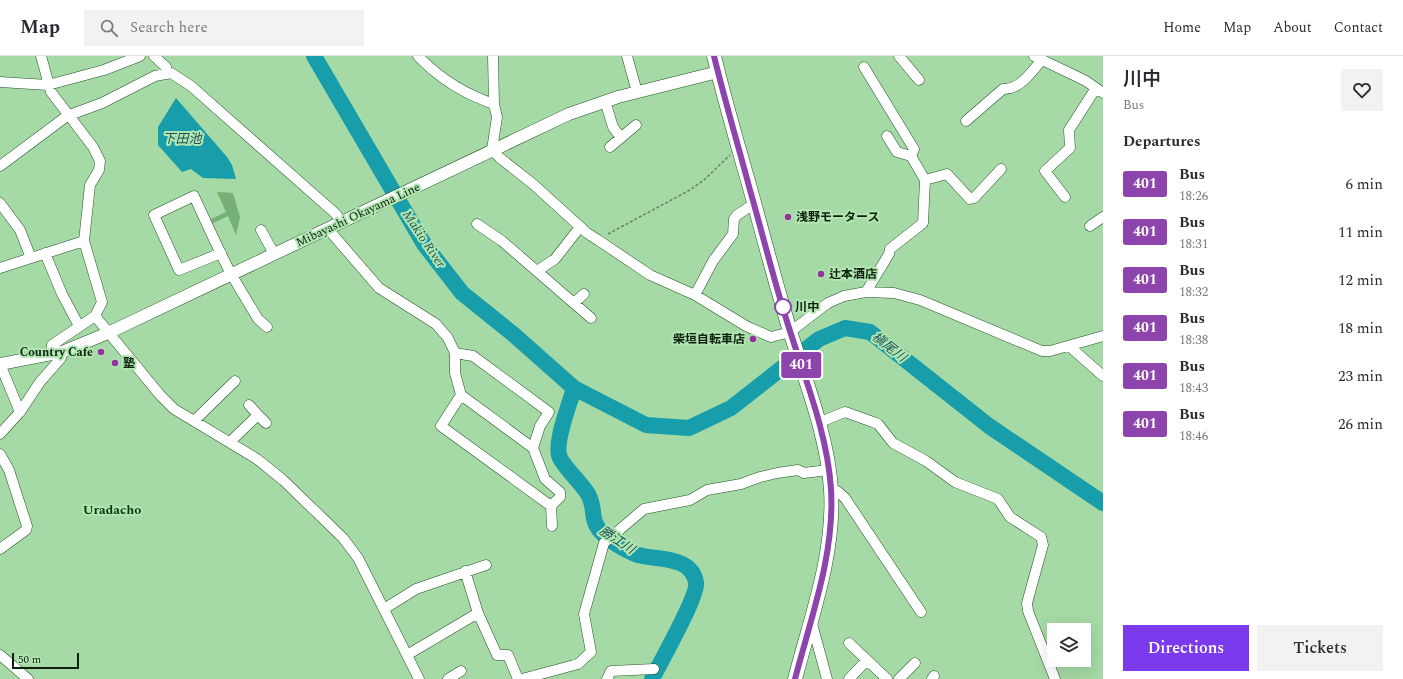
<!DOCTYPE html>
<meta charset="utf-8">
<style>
body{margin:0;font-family:Spectral,"Noto Sans JP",serif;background:#f2f2f3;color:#2b2b33;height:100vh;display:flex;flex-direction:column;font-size:15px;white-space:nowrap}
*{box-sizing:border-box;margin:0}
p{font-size:13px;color:#7c7c81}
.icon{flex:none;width:22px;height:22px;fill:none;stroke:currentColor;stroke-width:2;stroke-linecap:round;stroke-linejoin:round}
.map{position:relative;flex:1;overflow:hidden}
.side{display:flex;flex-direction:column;background:#fff;width:300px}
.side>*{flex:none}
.badge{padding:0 8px;border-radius:3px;font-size:14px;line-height:26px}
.buttons{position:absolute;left:1047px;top:567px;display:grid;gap:8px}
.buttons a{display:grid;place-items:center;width:44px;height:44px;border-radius:0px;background:#fff;box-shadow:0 4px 16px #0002;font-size:20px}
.scale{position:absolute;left:12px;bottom:10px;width:67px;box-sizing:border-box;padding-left:4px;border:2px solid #0c200d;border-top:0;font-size:11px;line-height:14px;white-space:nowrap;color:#0c200d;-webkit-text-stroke:3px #b1e6b2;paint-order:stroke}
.map>.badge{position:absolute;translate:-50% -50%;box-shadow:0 0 0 2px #fff}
h2{padding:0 20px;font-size:15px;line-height:36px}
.round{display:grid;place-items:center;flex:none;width:42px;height:42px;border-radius:0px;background:#f2f2f3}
.head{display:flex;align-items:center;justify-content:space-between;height:68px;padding:0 20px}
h1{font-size:19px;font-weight:600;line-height:30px}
.primary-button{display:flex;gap:8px;margin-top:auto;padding:8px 20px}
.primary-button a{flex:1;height:46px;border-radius:0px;background:#7c3aed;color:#fff;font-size:16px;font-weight:600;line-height:46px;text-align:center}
.primary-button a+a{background:#f2f2f3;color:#2b2b33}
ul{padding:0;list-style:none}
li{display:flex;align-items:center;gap:12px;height:48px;padding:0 20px}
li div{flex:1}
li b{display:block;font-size:15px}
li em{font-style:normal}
li .badge{min-width:44px;font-weight:700;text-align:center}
header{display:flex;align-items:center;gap:24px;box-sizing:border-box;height:56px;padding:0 20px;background:#fff;border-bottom:1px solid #e1e1e2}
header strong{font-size:19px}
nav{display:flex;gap:22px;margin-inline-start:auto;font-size:14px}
.search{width:280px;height:36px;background:#f2f2f3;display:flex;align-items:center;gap:10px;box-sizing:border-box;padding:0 14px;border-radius:0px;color:#7c7c81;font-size:15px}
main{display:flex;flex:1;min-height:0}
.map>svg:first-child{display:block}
.green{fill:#76b077}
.water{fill:#189eab}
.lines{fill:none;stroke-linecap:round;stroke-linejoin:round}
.river{stroke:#189eab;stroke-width:16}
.minor-casing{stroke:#235326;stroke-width:11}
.major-casing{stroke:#235326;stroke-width:13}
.highway-casing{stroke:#235326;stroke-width:15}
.path{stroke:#618661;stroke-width:1.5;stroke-dasharray:3 2;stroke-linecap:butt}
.minor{stroke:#fff;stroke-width:10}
.major{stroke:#fff;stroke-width:12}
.highway{stroke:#fff;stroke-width:14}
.line-casing{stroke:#fff;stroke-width:9}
.line{stroke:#8e44ad;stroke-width:6}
.poi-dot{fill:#94349b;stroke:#b1e6b2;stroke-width:1.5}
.stop-dot{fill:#fff;stroke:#8e44ad;stroke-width:2}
.labels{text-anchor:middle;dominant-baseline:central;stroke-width:4;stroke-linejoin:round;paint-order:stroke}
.street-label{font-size:12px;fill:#0c200d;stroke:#b1e6b2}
.poi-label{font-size:12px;font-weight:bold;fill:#0c200d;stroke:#b1e6b2;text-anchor:start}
.stop-label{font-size:12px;font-weight:bold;fill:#0c200d;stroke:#b1e6b2;text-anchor:start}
.water-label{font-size:13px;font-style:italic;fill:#1c4f54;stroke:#b1e6b2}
.neighbourhood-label{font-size:13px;font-weight:bold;fill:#073b0f;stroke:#b1e6b2}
</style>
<header>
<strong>Map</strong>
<div class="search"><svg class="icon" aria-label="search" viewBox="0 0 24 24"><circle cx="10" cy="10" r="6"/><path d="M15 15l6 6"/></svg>Search here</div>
<nav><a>Home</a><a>Map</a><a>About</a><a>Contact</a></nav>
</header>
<main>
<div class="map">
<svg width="1103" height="623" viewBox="0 0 1103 623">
<rect width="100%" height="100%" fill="#a5d9a5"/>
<!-- green -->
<path class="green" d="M 217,136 L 233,137 L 240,161 L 236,179 L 228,160 L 211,168 L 209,164 L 226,156 Z"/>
<!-- water -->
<path class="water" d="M 176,42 L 227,101 L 232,109 L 236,123 L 203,122 L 191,113 L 182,116 L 158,89 L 158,71 Z"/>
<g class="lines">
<!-- river -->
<path class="river" d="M 314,0 L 424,188 L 462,237 L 513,278 L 574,332 L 646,369 L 689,372 L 731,352 L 819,283 L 845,272 L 870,276 L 989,370 L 1103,447
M 574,332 C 570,348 553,388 560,402 C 567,415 580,425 588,438 C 597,454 588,464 604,479 C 612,486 626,494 635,498 C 653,505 692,498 696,527 C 698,540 660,607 652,623"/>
<!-- minor casing -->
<g class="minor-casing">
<path id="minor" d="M 41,0 L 51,36 L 93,91 L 100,105 L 99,114 L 90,129 L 84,185 L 102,246 L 95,260 L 160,339 L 174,353 L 257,403 L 283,424 L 343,482 L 358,502 L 419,623
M 154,0 L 166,11 L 167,16
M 418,0 C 440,23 464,38 494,48
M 493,0 L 494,48 L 497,61 L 492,94 L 500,102 L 533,128 L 587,177 L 598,184 L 650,219 L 695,239 L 746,270 L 771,281 L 790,276 L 828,247 L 844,240 L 866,236 L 894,237 L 920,244 L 1042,295 L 1050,295 L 1103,280
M 627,0 L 637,36
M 899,0 L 919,24
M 1034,0 L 1086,25 L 1103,37
M 864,11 L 914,93 L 911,100 L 925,124 L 947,118 L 970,143 L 974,142 L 1001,113
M 0,26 L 48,29 L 104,14 L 140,0
M 605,45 L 613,71 L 621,82
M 966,65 L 1003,33 C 1020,34 1031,16 1042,4
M 887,80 L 897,96 L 911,100
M 610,91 L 636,69
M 0,110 L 67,60 L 102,47 L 155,20 L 171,17 L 191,30 L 336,158 L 341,166
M 1065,141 L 1045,115 L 1070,92 L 1069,74 L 1096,32
M 0,147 L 20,174 L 31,202
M 477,168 L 502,185 L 591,262
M 1090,170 L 1103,161
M 328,173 L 379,232 L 436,268 L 448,282 L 455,297 L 455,317 L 461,339 L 533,392
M 261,174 L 274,198
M 45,197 L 62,238 L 79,270
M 221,197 L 179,214 L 154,159 L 194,140 C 206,166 218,193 231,218 L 258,263 L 267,271
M 0,212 L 84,185
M 537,215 L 555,203 L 580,171
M 866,236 L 889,198 L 890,193 L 923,167 L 925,124
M 695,239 L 713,205 L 733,178 L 734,163 L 737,159 L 754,148
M 574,247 L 584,238
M 1069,290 L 1103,320
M 455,297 L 473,300 L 549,356 L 540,370 L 533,392 L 545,423 L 560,436 L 560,441 L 551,450 L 552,470
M 51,298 L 52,289 L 95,260
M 0,308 L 20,356
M 461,339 L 441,370 L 551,450
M 249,349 L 258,359
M 194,365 L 235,325
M 818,367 L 845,356 L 873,366 L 878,368 L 893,387 L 926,405 L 955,426 L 998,443 L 1010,461 L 1041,481 L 1043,489 L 1027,547 L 1028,555 L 1055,623
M 0,378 L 20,356 L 40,326 L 61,302 L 62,296
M 231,387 L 234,382 L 258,359 L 266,367
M 0,398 L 9,414 L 27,470 L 26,474 L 0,493
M 831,434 L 837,435 L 845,442 L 921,556
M 465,515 L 478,557 L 497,599 L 508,599 L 518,623
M 384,553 L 416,533 L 486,509
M 811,564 L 827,623
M 849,587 L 887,623
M 0,599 L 28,623
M 407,599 L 478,557
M 448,623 L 461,615
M 522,623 L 578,608 L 591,596 L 584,558 L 604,487 L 644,453 L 690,444 L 707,434 L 741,428 L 760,421 L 777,417 L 798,414 L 804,417 L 828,414
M 607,623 L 611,615 L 654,613
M 849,623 L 867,604
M 899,623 L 915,607
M 932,623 L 934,620"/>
</g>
<!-- major casing -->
<g class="major-casing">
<path id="major" d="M 0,308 L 62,296 L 108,277 L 569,58 L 618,41 L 718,16"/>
</g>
<!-- highway casing -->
<g class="highway-casing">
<path id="highway" d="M 714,0 C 724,42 736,83 748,125 C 761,171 773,218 787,265 C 803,320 827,375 831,433 C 835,498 811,561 795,623"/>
</g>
<!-- path -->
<path class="path" d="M 608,178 L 690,134 L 704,124 L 730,99"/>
<!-- minor -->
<use href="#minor" class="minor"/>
<!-- major -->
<use href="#major" class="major"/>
<!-- highway -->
<use href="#highway" class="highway"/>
</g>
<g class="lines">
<!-- line casing -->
<g class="line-casing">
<path id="line" d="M 714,0 C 725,45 738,89 750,134 C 762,176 772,217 785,259 C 802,316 827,373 831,433 C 835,498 811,561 795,623"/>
</g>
<!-- line -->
<use href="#line" class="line"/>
</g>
<!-- markers -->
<g class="poi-dot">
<circle cx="788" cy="161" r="4"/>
<circle cx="821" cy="218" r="4"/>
<circle cx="753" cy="283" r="4"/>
<circle cx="101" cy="296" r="4"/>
<circle cx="115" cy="307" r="4"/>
</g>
<circle class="stop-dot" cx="783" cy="251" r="8"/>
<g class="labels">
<!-- street labels -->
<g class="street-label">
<text transform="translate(358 159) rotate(-25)">Mibayashi Okayama Line</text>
</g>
<!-- poi labels -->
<g class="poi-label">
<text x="796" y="161">浅野モータース</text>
<text x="829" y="218">辻本酒店</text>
<text x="745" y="283" text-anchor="end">柴垣自転車店</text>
<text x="93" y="296" text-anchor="end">Country Cafe</text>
<text x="123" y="307">塾</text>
</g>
<!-- stop labels -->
<g class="stop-label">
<text x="795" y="251">川中</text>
</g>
<!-- water labels -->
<g class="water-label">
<text x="182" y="83">下田池</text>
<text transform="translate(424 183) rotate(56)">Makio River</text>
<text transform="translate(889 291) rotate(38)">槇尾川</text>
<text transform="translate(617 484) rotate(33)">勝江川</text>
</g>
<!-- neighbourhood labels -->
<g class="neighbourhood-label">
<text x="112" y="454">Uradacho</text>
</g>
</g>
</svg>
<div class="buttons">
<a><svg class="icon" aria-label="layers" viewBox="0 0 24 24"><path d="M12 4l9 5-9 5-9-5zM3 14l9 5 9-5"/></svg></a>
</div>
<div class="scale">50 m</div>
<b class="badge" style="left:801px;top:309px;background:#8e44ad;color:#fff">401</b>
</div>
<section class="side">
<div class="head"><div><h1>川中</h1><p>Bus</p></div><a class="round"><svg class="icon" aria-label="heart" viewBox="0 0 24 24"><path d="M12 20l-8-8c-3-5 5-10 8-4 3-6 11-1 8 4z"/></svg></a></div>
<h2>Departures</h2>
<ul>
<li><span class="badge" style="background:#8e44ad;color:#fff">401</span><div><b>Bus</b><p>18:26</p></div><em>6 min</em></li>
<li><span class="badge" style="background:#8e44ad;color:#fff">401</span><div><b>Bus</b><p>18:31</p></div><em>11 min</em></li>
<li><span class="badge" style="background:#8e44ad;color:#fff">401</span><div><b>Bus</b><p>18:32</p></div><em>12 min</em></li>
<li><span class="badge" style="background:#8e44ad;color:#fff">401</span><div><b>Bus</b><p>18:38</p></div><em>18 min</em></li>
<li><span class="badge" style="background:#8e44ad;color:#fff">401</span><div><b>Bus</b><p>18:43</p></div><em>23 min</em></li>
<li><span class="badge" style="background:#8e44ad;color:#fff">401</span><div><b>Bus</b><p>18:46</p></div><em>26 min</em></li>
</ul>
<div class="primary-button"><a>Directions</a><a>Tickets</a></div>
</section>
</main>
